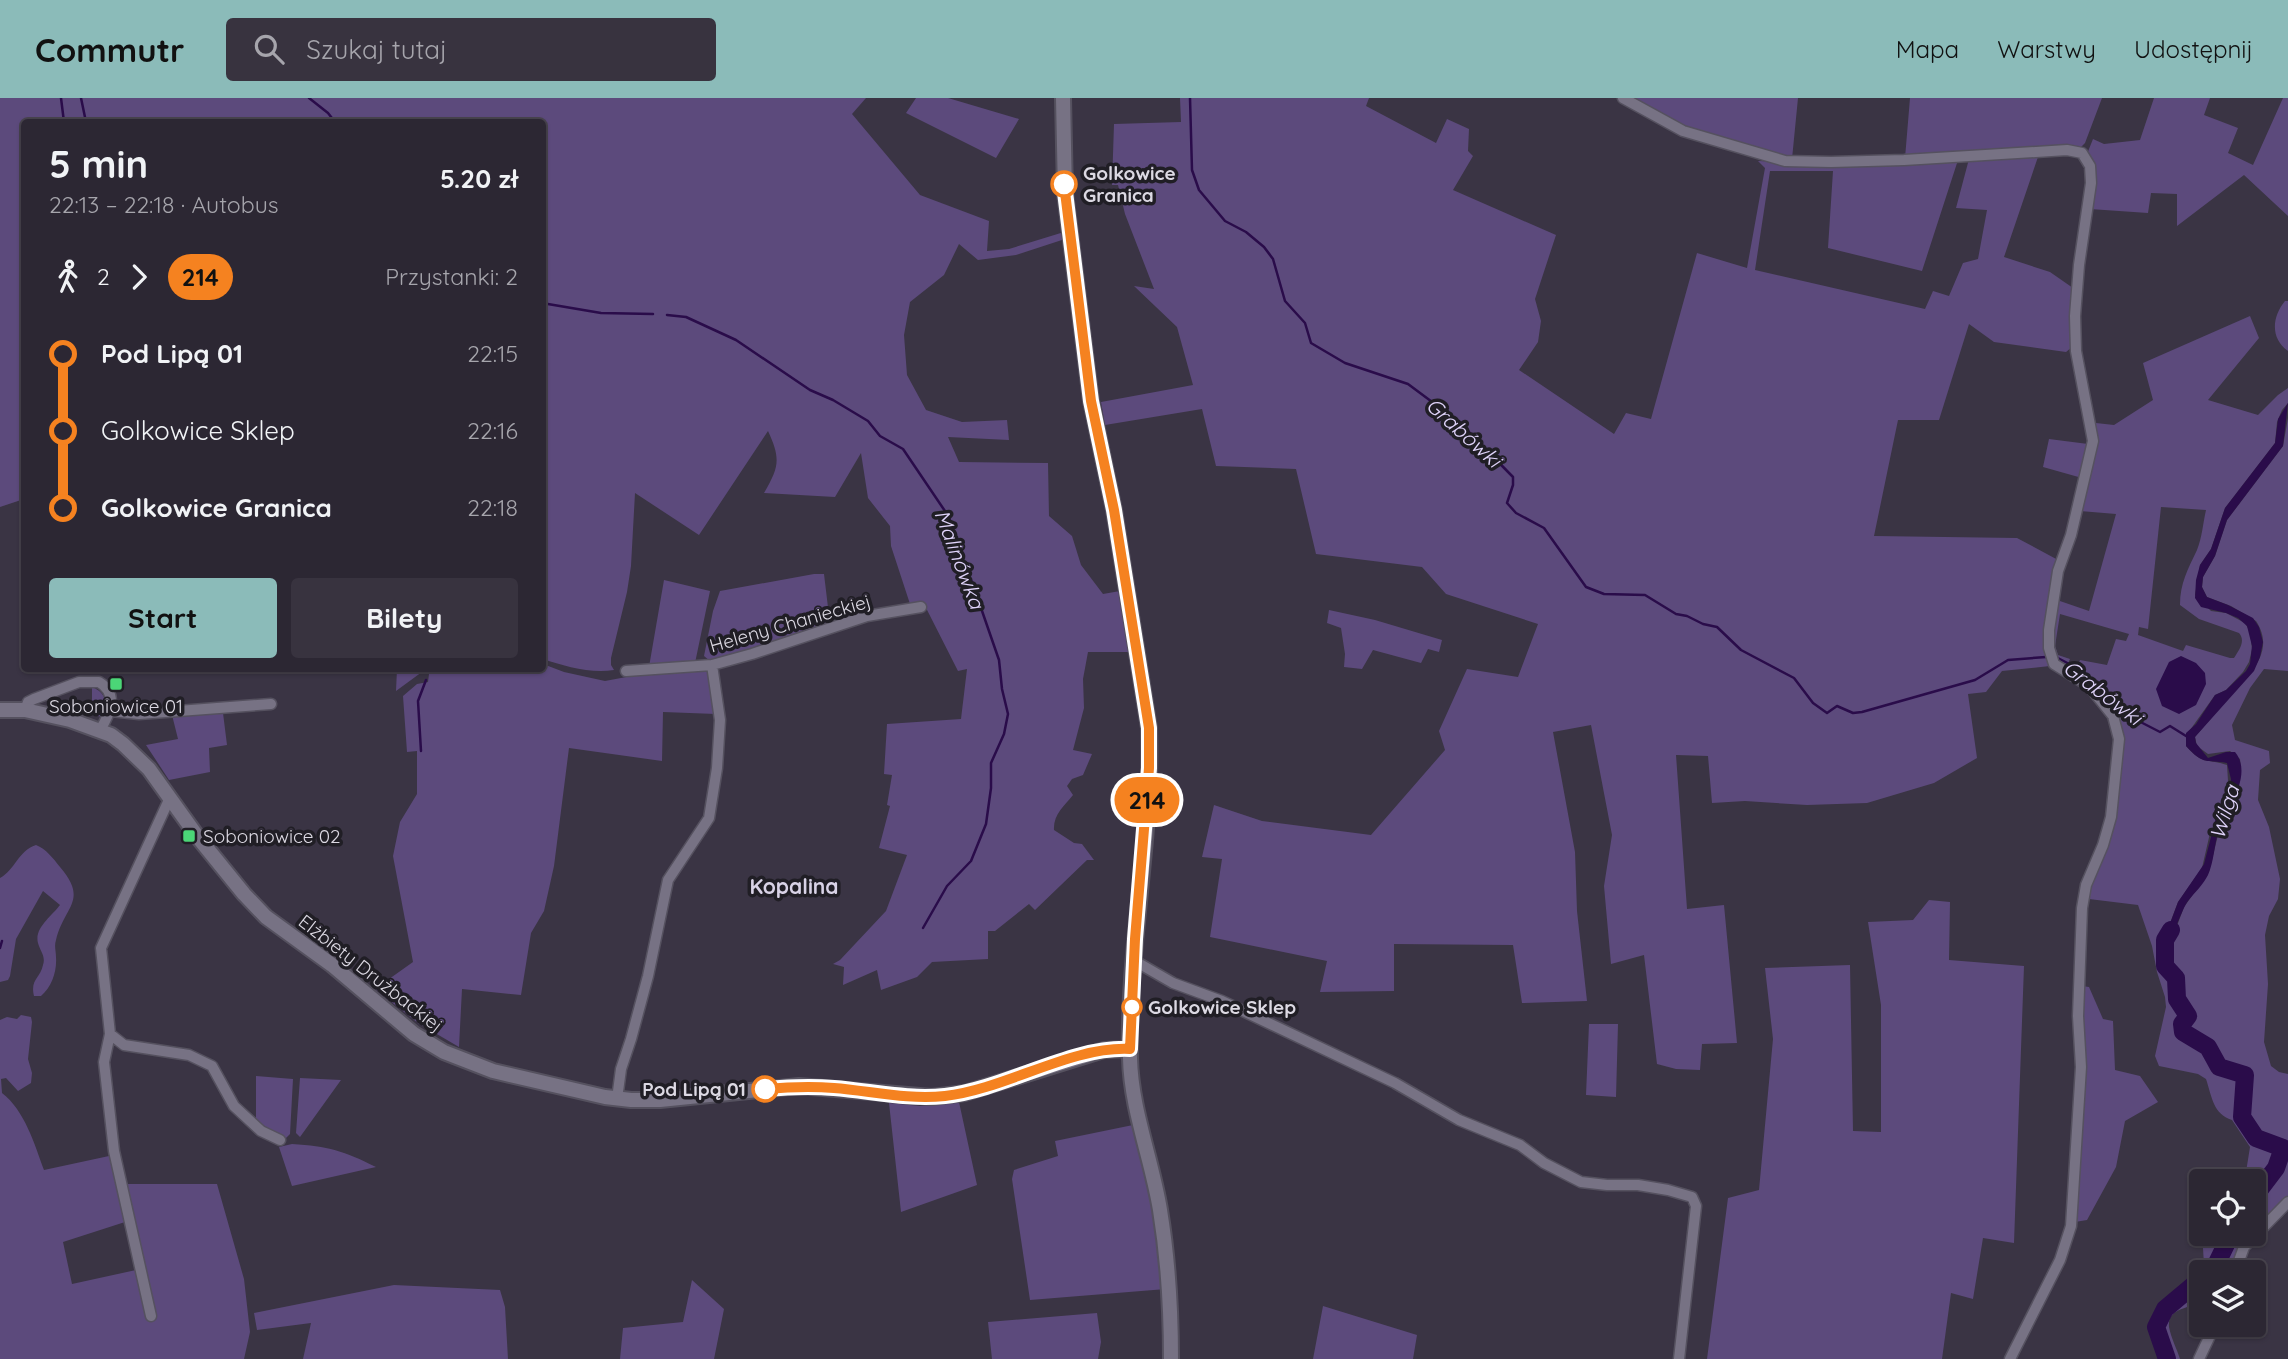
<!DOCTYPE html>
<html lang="pl">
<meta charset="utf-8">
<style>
body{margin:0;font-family:Quicksand,sans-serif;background:#38333f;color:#f1f3f6;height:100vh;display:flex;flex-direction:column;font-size:26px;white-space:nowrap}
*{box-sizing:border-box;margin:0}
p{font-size:23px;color:#a6a5ac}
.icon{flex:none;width:38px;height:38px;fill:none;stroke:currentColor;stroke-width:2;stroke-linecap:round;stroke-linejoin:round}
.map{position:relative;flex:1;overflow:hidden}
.sheet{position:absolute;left:21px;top:21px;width:525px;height:553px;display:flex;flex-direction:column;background:#2c2733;border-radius:7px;box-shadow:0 2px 5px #0004,0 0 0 2px #48444e}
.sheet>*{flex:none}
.badge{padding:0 14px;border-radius:23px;font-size:24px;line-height:46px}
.controls{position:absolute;left:2189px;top:1071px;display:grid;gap:14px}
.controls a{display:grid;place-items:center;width:77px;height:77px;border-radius:7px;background:#2c2733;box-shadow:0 2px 5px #0004,0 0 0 2px #48444e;font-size:35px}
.map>.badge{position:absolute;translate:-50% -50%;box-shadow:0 0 0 4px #fff}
.legs{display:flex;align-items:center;gap:10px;height:77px;padding:0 28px;font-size:23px}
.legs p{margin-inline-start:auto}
.summary{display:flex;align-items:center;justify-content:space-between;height:119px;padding:0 28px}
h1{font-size:38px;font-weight:800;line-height:52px}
.action{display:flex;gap:14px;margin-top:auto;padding:14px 28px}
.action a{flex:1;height:80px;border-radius:7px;background:#8bbbb9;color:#111;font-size:28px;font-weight:800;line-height:80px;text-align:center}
.action a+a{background:#38333f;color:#f1f3f6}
ul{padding:0 28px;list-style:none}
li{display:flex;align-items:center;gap:24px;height:77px;font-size:26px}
li i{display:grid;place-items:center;width:10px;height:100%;margin:0 9px;background:currentColor}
li i::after{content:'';width:18px;height:18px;margin:-9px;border:5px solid;border-radius:50%;background:#2c2733}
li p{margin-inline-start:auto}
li:first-child i{background:linear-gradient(#0000 50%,currentColor 0)}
li:last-child i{background:linear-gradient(currentColor 50%,#0000 0)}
header{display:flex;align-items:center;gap:42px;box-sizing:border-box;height:98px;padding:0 35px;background:#8bbbb9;color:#111}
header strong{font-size:33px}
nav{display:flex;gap:38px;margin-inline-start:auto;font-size:24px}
.search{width:490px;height:63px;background:#38333f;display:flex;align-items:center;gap:18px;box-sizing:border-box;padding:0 24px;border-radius:7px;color:#a6a5ac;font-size:26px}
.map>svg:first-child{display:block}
.green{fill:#5c4a7c;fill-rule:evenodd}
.water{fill:#2a0c4a}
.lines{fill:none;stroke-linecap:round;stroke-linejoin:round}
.stream{stroke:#2a0c4a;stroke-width:2.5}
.river{stroke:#2a0c4a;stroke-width:18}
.street-casing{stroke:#55515f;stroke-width:13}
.secondary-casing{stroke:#55515f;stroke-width:18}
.street{stroke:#777284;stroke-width:10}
.secondary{stroke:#777284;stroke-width:14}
.line-1-casing{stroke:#fff;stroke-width:16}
.line-1{stroke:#f58220;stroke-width:10}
.stop-1-dot{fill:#fff;stroke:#f58220;stroke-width:3.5}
.poi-dot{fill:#4bd677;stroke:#201e25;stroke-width:2.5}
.labels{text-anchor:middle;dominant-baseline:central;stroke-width:7;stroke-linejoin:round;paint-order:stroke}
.stop-label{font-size:19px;font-weight:bold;fill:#dcd9e3;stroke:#201e25;text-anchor:start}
.street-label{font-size:19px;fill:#dcd9e3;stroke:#201e25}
.poi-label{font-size:19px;fill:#dcd9e3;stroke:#201e25}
.water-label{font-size:21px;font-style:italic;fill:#e0d4fb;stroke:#201e25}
.neighbourhood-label{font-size:21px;font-weight:bold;fill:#d8d2e6;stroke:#201e25}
</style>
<header>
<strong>Commutr</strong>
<div class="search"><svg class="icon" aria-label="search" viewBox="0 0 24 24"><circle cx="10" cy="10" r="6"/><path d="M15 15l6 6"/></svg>Szukaj tutaj</div>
<nav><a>Mapa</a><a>Warstwy</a><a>Udostępnij</a></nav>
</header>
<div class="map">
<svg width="2288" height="1261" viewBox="0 0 2288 1261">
<rect width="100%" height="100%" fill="#3a3444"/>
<!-- green -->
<path class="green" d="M 0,0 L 866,0 L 852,16 L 920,97 L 989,123 L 987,153 L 1009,151 L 1064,134 L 1065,141 L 1016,157 L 978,162 L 959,146 L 944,177 L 910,204 L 904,237 L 907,277 L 926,312 L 962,324 L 1007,322 L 1009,342 L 948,339 L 959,364 L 1048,365 L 1049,418 L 1072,438 L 1081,467 L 1103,496 L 1120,493 L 1130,554 L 1088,554 L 1083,581 L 1084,610 L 1073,652 L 1092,656 L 1083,677 L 1072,681 L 1067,688 L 1073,697 C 1064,708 1053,717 1054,732 L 1074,745 L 1082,746 L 1094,762 L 1087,762 L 1035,812 L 1029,806 L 995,833 L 988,833 L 988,861 L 932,864 L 917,879 L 881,892 L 877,872 L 843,887 L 844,869 L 833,866 L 840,862 L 886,813 L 907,757 L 879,750 L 890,708 L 887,707 L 892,677 L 884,676 L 887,626 L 961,621 L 967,571 L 958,573 L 923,504 L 910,506 L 891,448 L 890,428 L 868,400 L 861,355 L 835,399 L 764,395 C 779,369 781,361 768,333 L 699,437 L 635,395 L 631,468 L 627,494 L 611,560 L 611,567 L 614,572 C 591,576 564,568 543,561 L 542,24 L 24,24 L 24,401 L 0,409 Z
M 916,0 L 948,0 L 1019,21 L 996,60 L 906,15 Z
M 1180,0 L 1369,0 L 1366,8 L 1436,45 L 1447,21 L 1469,31 L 1468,53 L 1473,58 L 1453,92 L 1556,137 L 1535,201 L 1541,223 L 1538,244 L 1519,272 L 1614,336 L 1626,315 L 1651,321 L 1697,155 L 1747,170 L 1765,70 L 1758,63 L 1834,66 L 1958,62 L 1922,173 L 1828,150 L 1833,73 L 1770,73 L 1755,172 L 1925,211 L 1933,193 L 1949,198 L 1963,165 L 1978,161 L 1987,112 L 1956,110 L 1969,61 L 2039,56 L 2004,159 L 2050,174 L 2073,190 L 2072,249 L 2066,254 L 1994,244 L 1969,226 L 1939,322 L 1898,322 L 1874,438 L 2017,440 L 2058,462 L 2050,568 L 2002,573 L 1986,594 L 1968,596 L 1977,660 L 1934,685 L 1867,705 L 1807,707 L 1745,703 L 1712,705 L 1708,658 L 1676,657 L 1687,811 L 1724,807 L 1737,945 L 1702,946 L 1700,972 L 1676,971 L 1657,966 L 1644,857 L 1611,866 L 1604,788 L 1612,737 L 1591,627 L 1553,634 L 1575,754 L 1577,813 L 1587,903 L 1522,905 L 1513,847 L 1394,846 L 1394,893 L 1320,894 L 1327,863 L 1210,839 L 1222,761 L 1202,759 L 1214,707 L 1262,723 L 1371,737 L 1445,652 L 1439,633 L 1467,571 L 1518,579 L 1538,526 L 1446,496 L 1422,469 L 1316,456 L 1296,371 L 1216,368 L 1202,311 L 1105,327 L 1101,304 L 1193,287 L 1177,229 L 1134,188 L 1154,191 L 1125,116 L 1118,87 L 1112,87 L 1114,26 L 1181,24 Z
M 1630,0 L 1798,0 L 1792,61 L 1699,36 L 1661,19 Z
M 1910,0 L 2102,0 L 2085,45 L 2078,52 L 1905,60 Z
M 2154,0 L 2210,0 L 2204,17 L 2238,30 L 2228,55 L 2253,67 L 2283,0 L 2288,0 L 2288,118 L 2244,77 L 2177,128 L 2177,96 L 2151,95 L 2148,115 L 2090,111 L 2087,56 L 2093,41 L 2104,46 L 2140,42 Z
M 2285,203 L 2288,203 L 2288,253 C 2270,240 2272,219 2285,203 Z
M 2250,218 L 2259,240 L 2208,302 L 2258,317 L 2278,297 L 2288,290 L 2288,305 L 2282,312 L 2277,324 L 2275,345 L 2225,410 L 2211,451 L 2200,467 L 2195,497 L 2211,513 L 2226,515 L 2245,525 L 2250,534 L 2252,551 L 2249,564 L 2243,574 L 2226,592 L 2215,597 L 2190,632 L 2186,648 C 2204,668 2206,660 2227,667 L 2229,699 L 2221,710 L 2210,735 L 2202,770 L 2178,804 L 2160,852 L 2168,852 L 2184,809 L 2209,774 L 2218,737 L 2224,720 L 2236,700 L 2241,673 L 2240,661 L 2230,653 L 2208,656 L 2197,648 L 2195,639 C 2206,626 2217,613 2228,600 C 2247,578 2277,555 2256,523 L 2231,508 L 2207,499 L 2202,489 L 2203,479 L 2215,458 L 2227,422 L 2283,348 L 2288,320 L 2288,573 L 2264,571 L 2250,590 L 2232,627 L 2235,642 L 2269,653 L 2270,665 L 2260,672 L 2258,702 L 2269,729 L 2280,781 L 2278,801 L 2269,818 L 2265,837 L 2268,886 L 2264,944 L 2271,968 L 2279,974 L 2288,976 L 2288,1100 L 2253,1140 L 2233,1174 L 2202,1174 C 2201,1180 2203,1191 2201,1197 C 2196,1214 2167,1206 2169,1229 C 2171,1240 2177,1251 2180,1261 L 2162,1261 L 2149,1227 L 2153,1216 L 2196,1181 L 2204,1167 L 2203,1150 L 2210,1136 L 2254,1136 L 2254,1083 L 2241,1083 L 2246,1074 L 2250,1049 L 2232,1022 C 2213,1016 2212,999 2206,981 L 2198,976 L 2159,968 L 2155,958 L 2166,909 L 2165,899 L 2157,874 L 2152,848 L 2138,807 L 2089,801 L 2093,780 L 2105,752 L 2121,629 L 2075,575 L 2080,562 L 2107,567 L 2116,541 L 2126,543 L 2129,536 L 2060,516 L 2055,548 L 2058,557 L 2070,561 L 2066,570 L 2055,562 L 2051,540 L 2057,502 L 2089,513 L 2116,416 L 2080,413 L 2096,345 L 2096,325 L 2114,327 L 2153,302 L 2143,265 ZM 2161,409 L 2206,412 C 2203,425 2202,440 2197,452 C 2188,471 2180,485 2180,507 L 2199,521 L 2239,535 C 2246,543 2239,552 2234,560 L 2230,560 L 2186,547 L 2183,553 L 2138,537 L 2139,529 L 2148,531 Z
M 2049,341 L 2088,346 L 2082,380 L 2043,369 Z
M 814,476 L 824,476 L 830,526 L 755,553 L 710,563 L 704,558 L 713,513 L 720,493 Z
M 664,482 L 710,493 L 695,565 L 649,569 Z
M 1329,512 L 1375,522 L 1442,542 L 1439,554 L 1428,551 L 1421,565 L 1373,552 L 1362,571 L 1344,569 L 1345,556 L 1341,530 L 1327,525 Z
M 543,566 L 564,574 L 605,583 L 637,577 L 710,571 L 716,616 L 663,614 L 662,663 L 569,650 L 554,768 L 544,813 L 531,835 L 521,897 L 462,891 L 459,949 L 418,925 L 375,891 L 413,864 L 393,758 L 400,724 L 417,696 L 417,653 L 407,654 L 403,598 L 417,586 L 428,584 L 429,576 L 432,571 L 542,570 Z
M 397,571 L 397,570 L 426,571 L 396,593 Z
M 92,589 C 107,595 109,607 99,619 L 92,602 Z
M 223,615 L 227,647 L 209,650 L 210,674 L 169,682 L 146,647 L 178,641 L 172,617 Z
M 36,747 C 46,751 53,760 60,769 C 89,803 64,808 56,842 C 54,848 56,853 56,859 C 57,873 52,889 41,898 L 34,898 C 30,881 40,881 43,867 C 46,858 40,853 38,845 C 34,830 52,818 60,807 L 43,793 L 16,841 L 10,878 L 8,882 L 0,884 L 0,780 C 15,772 18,753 36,747 Z
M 1929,802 L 1950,804 L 1949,862 L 2024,868 L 2014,1145 L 1983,1140 L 1973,1201 L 1951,1195 L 1942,1261 L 1707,1261 L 1728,1100 L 1759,1092 L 1773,941 L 1765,870 L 1850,867 L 1853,1033 L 1881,1034 L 1881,907 L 1868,824 L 1913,822 Z
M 2082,888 L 2089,889 L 2103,921 L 2113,923 L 2115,972 L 2140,978 L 2158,1004 L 2125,1023 L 2116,1069 L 2087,1122 L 2075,1124 Z
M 21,917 L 31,919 L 32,924 L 28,961 L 32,975 L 31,985 L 18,993 L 6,980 L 1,981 L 2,995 C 25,1013 34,1045 44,1072 L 109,1058 L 125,1124 L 63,1144 L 72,1186 L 136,1172 L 124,1086 L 217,1086 L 244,1181 L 250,1234 L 244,1261 L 0,1261 L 0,922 L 7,919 L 17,921 Z
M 1589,926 L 1618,926 L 1616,999 L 1586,997 Z
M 256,978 L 293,981 L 290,1036 L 286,1040 L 279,1040 L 256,1026 Z
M 300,980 L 341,982 L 300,1039 L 296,1035 Z
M 959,1004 L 977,1087 L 901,1114 L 889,1005 L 920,1008 Z
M 1133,1027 L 1156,1100 L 1166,1191 L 1030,1202 L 1012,1081 L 1014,1072 L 1058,1058 L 1055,1043 Z
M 292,1046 C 328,1048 344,1053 376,1069 L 292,1088 L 279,1049 Z
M 692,1182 L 724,1211 L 714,1261 L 620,1261 L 623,1230 L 683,1224 Z
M 394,1187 L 500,1192 L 505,1209 L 508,1261 L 303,1261 L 311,1225 L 257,1232 L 254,1215 Z
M 1323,1208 L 1417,1237 L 1413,1261 L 1313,1261 Z
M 1097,1215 L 1101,1244 L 1098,1261 L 992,1261 L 988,1224 Z"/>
<!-- water -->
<path class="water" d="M 2288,305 L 2283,348 L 2227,422 L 2215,458 L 2203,479 L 2202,489 L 2207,499 L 2228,507 L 2253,520 L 2259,529 L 2263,544 L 2260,559 L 2254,573 L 2195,639 L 2196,645 L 2208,660 L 2226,654 L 2235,654 C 2254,677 2226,713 2218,735 C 2214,749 2214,763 2208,777 C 2203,787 2195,794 2188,803 C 2183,809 2170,844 2168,852 L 2160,852 L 2178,804 L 2204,766 L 2217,716 L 2230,700 L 2231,681 L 2227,665 C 2206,661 2204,668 2186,648 L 2186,635 L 2196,626 L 2215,597 L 2226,592 L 2246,573 L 2250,566 L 2252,548 L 2247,528 L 2238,520 L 2226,515 L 2201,509 L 2195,500 L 2196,482 L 2200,467 L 2211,451 L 2225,410 L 2275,345 L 2278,321 Z
M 2181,558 L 2196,565 L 2205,575 L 2206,586 L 2196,607 L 2179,616 L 2162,608 L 2156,591 L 2169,564 Z"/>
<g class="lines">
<!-- stream -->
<path class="stream" d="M 61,0 L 64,24
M 81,0 L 86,24
M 309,0 L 328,15 L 335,24
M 1190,0 L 1192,72 L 1199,92 L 1225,123 L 1246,134 L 1264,149 L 1273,161 L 1285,203 L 1305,225 L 1311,245 L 1345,265 L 1408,286 L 1459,324 L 1513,379 L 1513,387 L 1507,405 L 1516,415 L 1544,430 L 1586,489 L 1604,496 L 1645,497 L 1676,516 L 1687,518 L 1703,526 L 1717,529 L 1741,552 L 1794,580 L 1813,605 L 1827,615 L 1837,608 L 1853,615 L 1862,614 L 1975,582 L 2008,562 L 2046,559
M 542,205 L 601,215 L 653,216
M 667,217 L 686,219 L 736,242 L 810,292 L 833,302 L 868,323 L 880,338 L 903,351 L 949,419 L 961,466 L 972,484 L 999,562 L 1002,591 L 1008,616 L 1004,636 L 991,665 L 991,690 L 986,726 L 971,763 L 947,788 L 923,830
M 2056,559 L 2073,568 L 2097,586 L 2114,608 L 2125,616 L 2160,634 L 2170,628 L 2186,638
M 421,653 L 418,603 L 426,582
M 0,850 L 2,843"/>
<!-- river -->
<path class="river" d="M 2171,832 L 2165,842 L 2165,868 L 2176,880 L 2177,901 L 2188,918 L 2182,926 L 2183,934 L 2208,949 L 2219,969 L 2245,977 L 2242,1019 L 2256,1040 L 2283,1050 L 2276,1070 L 2254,1099
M 2208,1174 L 2215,1169 L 2231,1136
M 2167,1261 L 2156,1229 L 2165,1211 L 2202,1180"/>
<!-- street casing -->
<g class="street-casing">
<path id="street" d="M 1623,0 L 1683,33 L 1785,63 L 1831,64 L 1904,62 L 2067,52 L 2082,55 L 2090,68 L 2091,85 L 2079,167 L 2075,218 L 2076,253 L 2093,343 L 2071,437 L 2058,473 L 2049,532 L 2049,550 L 2054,566 L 2089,588 L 2113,618 L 2119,641 L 2111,719 L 2103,747 L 2086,787 L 2082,810 L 2078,918 L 2081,969 L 2071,1128 L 2060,1162 L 2010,1261
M 626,573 L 712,567 L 752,556 L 867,518 L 921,509
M 25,612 L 28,604 L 34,601 L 79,584 L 99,584 C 119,596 110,616 100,632
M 111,613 L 139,616 L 271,606
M 1133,865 L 1140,866 L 1173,885 L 1222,903 L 1395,985 L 1459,1022 L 1520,1047 L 1544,1065 L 1581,1084 L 1607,1087 L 1638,1087 L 1668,1092 L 1692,1099 L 1696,1108 L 1679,1261
M 110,936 L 124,947 L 189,957 L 212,968 L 234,1008 L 261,1033 L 280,1042
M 617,1001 L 621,971 L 631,941 L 648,878 L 668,782 L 709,720 L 717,670 L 720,622 L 712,567
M 2235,1174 L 2244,1149 L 2288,1104
M 151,1218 L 114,1053 L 104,964 L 110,936 L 101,850 L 167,706 L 172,702
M 2199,1261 L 2215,1227"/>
</g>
<!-- secondary casing -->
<g class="secondary-casing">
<path id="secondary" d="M 1063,0 L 1065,95 L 1091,303 L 1114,412 L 1149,630 C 1153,740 1127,850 1130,960 C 1131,1011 1152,1062 1160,1112 C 1168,1161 1171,1212 1171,1261
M 0,612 L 25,612 L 70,622 L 111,637 L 123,646 L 149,671 L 197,738 L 244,796 L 266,819 L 332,867 L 414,936 L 444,954 L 493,973 L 605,999 L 631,1002 L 660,1002 L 799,988 L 932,999 L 965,995 L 1104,952 L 1130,951"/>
</g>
<!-- street -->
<use href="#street" class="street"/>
<!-- secondary -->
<use href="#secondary" class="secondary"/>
</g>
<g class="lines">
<!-- line-1 casing -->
<g class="line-1-casing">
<path id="line-1" d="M 765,991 C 788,989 811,988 834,990 C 871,993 908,1002 945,998 C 1006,991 1071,948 1130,951 L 1135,841 L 1149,670 L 1149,630 L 1114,412 L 1091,303 L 1064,86"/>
</g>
<!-- line-1 -->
<use href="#line-1" class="line-1"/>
</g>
<!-- markers -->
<g class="stop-1-dot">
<circle cx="1064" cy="86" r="12"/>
<circle cx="1132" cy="909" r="9"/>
<circle cx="765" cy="991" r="12"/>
</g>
<g class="poi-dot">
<rect x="109" y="579" width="14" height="14" rx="3.5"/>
<rect x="182" y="731" width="14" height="14" rx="3.5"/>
</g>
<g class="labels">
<!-- stop labels -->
<g class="stop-label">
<text x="1083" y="75">Golkowice<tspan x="1083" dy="22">Granica</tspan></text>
<text x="1148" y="909">Golkowice Sklep</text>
<text x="746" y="991" text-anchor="end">Pod Lipą 01</text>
</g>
<!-- street labels -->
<g class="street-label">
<text transform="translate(790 525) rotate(-16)">Heleny Chanieckiej</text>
<text transform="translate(371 875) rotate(38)">Elżbiety Drużbackiej</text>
</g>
<!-- poi labels -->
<g class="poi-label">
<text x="116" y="608">Soboniowice 01</text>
<text x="203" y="738" text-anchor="start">Soboniowice 02</text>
</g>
<!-- water labels -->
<g class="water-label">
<text transform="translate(1464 334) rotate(42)">Grabówki</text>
<text transform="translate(960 461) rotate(69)">Malinówka</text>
<text transform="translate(2103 594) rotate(37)">Grabówki</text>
<text transform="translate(2224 714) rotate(-73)">Wilga</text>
</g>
<!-- neighbourhood labels -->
<g class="neighbourhood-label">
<text x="794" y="788">Kopalina</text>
</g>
</g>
</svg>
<div class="controls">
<a><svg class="icon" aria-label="locate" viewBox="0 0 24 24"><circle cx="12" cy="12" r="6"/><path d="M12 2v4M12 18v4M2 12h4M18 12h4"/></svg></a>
<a><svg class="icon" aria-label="layers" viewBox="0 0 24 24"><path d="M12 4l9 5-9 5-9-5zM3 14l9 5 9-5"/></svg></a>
</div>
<b class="badge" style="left:1147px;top:702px;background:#f58220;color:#111">214</b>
<section class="sheet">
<div class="summary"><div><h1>5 min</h1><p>22:13 – 22:18 · Autobus</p></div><b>5.20 zł</b></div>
<div class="legs"><svg class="icon" aria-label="walk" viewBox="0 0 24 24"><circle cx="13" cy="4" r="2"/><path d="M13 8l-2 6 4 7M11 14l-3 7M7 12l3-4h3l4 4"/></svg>2<svg class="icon" aria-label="forward" viewBox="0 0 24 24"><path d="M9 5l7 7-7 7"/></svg><b class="badge" style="background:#f58220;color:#111">214</b><p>Przystanki: 2</p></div>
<ul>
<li><i style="color:#f58220"></i><b>Pod Lipą 01</b><p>22:15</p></li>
<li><i style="color:#f58220"></i><span>Golkowice Sklep</span><p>22:16</p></li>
<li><i style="color:#f58220"></i><b>Golkowice Granica</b><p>22:18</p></li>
</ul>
<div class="action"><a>Start</a><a>Bilety</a></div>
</section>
</div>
